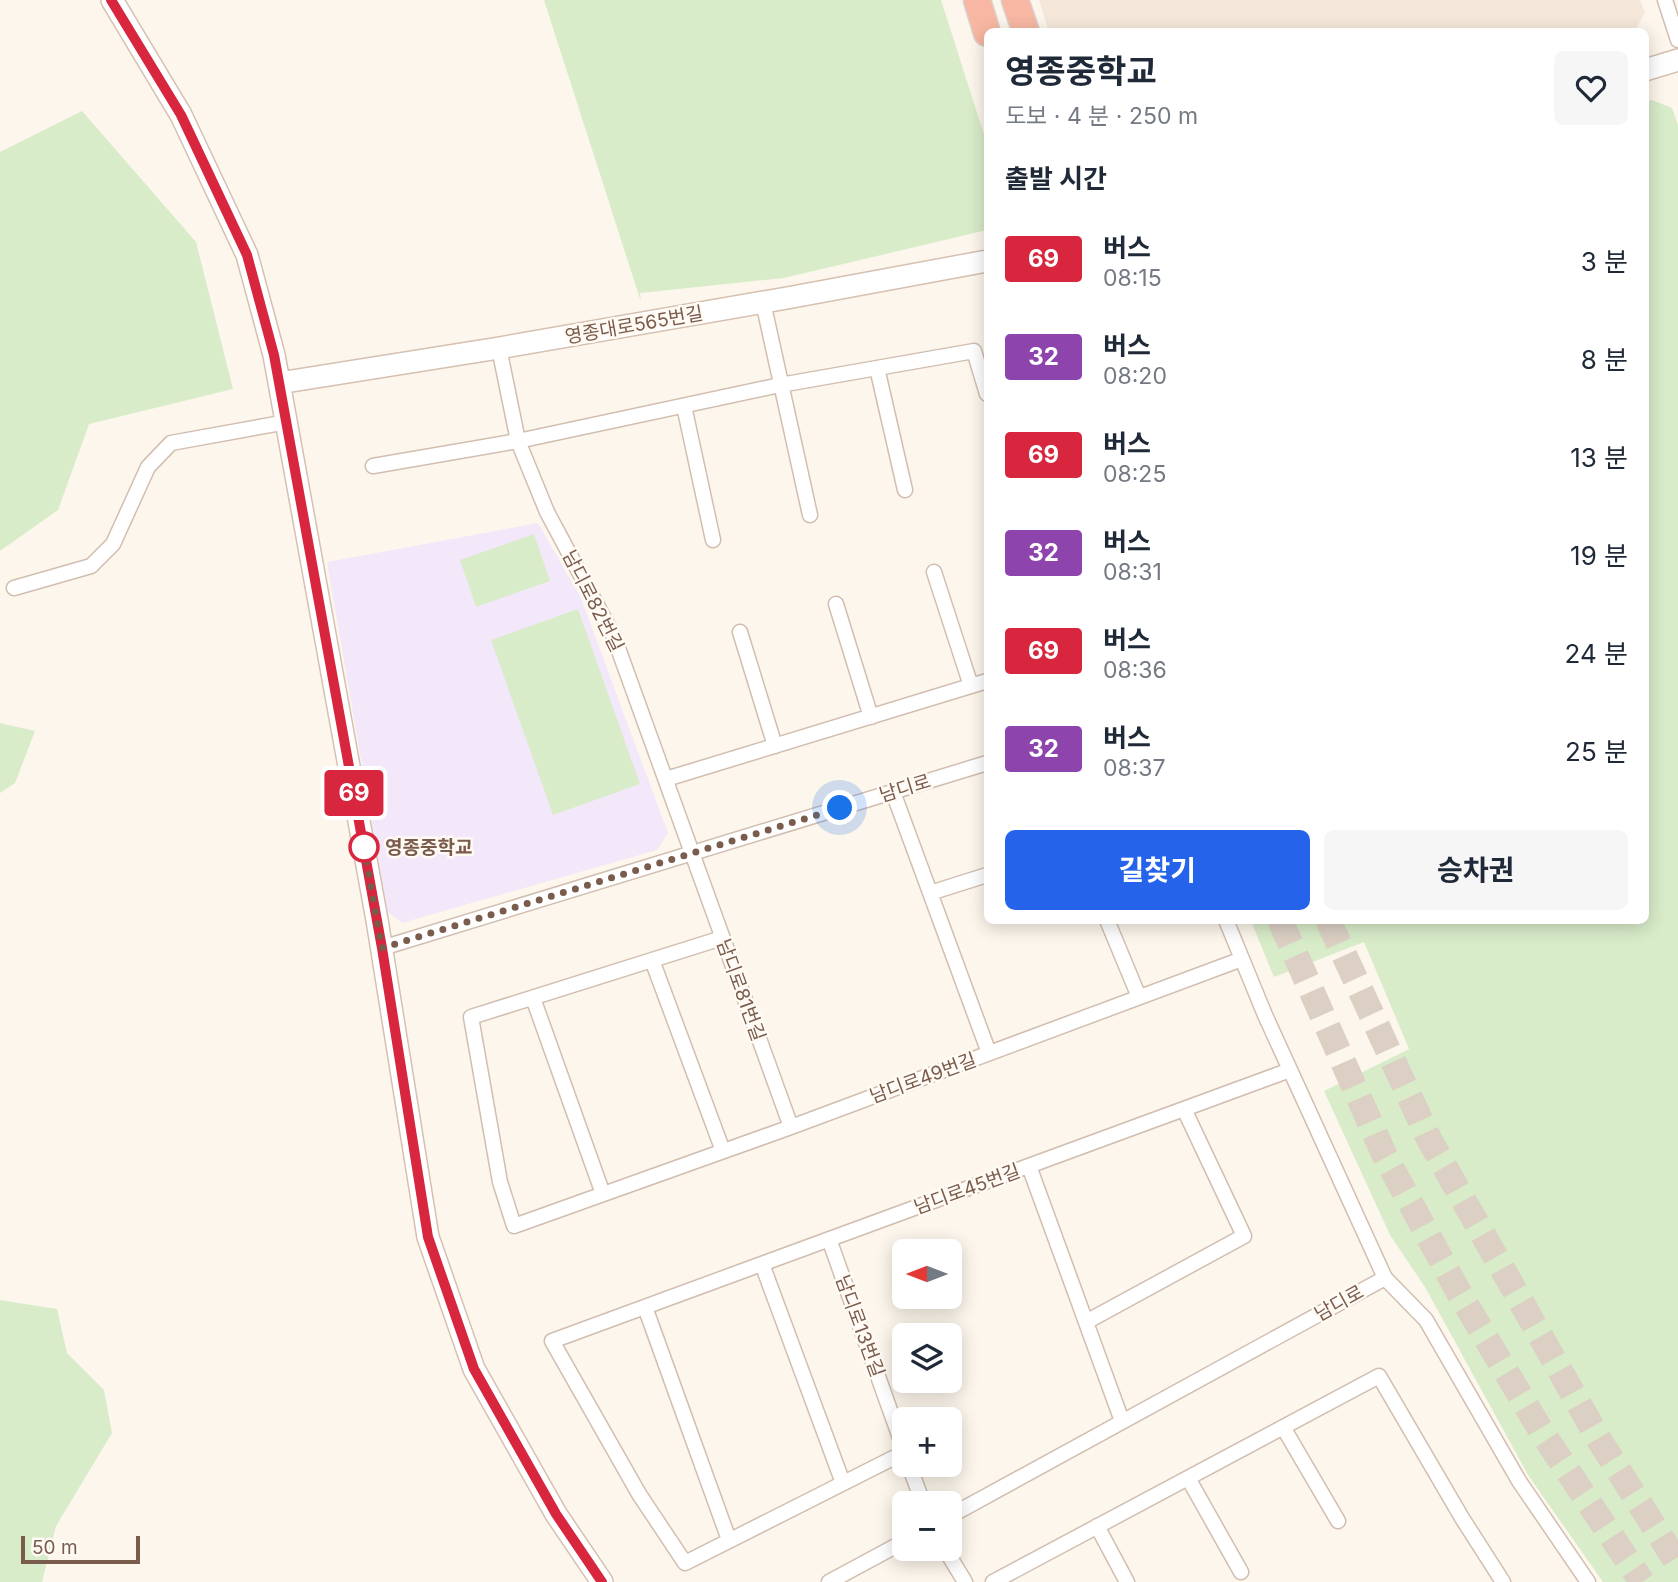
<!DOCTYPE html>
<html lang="ko">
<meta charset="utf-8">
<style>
body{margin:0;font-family:Inter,"Noto Sans KR",sans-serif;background:#f6f6f7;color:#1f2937;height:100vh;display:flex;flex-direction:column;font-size:26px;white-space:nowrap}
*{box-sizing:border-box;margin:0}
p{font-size:23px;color:#747a83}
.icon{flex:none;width:38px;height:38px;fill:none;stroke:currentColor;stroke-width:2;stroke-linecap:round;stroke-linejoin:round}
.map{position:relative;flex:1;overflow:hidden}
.panel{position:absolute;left:984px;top:28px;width:665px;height:896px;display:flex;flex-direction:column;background:#fff;border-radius:10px;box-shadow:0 4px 18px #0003}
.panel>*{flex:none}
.badge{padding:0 14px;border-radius:5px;font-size:24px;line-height:46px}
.needle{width:46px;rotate:270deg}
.fabs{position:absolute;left:892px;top:1239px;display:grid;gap:14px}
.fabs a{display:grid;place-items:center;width:70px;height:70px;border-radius:10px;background:#fff;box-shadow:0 4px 18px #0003;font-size:35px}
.scale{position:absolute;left:21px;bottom:18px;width:119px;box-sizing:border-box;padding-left:7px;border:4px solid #7a5c4d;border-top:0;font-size:19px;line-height:24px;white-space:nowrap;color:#7a5c4d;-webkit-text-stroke:5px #fffaf3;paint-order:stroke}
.you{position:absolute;width:35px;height:35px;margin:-18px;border:5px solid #fff;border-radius:50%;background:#1a73e8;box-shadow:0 0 0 10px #1a73e833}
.map>.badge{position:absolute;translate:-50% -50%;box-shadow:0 0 0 4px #fff}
h2{padding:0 21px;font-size:26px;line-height:63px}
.round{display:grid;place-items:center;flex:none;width:74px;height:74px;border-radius:10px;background:#f6f6f7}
.summary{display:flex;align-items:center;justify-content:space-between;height:119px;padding:0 21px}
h1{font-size:33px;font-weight:700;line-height:52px}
.action{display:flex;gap:14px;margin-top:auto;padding:14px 21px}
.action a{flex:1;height:80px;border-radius:10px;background:#2563eb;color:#fff;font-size:28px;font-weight:700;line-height:80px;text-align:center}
.action a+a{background:#f6f6f7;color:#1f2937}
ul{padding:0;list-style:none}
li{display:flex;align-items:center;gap:21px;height:98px;padding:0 21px}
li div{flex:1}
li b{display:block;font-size:26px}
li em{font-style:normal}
li .badge{min-width:77px;font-weight:700;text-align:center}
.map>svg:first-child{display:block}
.residential{fill:#f5e8da}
.education{fill:#f3e8fa}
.green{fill:#d8ecc9}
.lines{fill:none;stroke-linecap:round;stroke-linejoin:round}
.highway-tunnel{stroke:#dcd0c4;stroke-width:26;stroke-dasharray:26 13;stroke-linecap:butt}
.street-casing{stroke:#d1beb0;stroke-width:17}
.secondary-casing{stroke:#d6c0b0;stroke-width:24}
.highway-casing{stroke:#dad1cd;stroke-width:29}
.street{stroke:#fff;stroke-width:14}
.secondary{stroke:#fff;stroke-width:21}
.highway{stroke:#f7b7a3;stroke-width:26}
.line-casing{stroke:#fff;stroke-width:16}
.line{stroke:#d7263d;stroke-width:10}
.walk{stroke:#7a5c4d;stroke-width:7;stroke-dasharray:0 12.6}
.stop-dot{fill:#fff;stroke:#d7263d;stroke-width:3.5}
.labels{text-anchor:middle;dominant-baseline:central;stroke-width:5;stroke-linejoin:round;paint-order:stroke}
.street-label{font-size:19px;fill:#7a5c4d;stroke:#fffaf3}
.stop-label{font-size:19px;font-weight:bold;fill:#7a5c4d;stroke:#fffaf3;text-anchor:start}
</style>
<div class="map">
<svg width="1678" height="1582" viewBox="0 0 1678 1582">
<rect width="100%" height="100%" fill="#fdf6ec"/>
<!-- residential -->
<path class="residential" d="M 1039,0 L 1640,0 L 1645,13 L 1634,32 L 1049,32 Z"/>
<!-- education -->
<path class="education" d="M 538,523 L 581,598 L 668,833 L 657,850 L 402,923 L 387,911 L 327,562 Z"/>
<!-- green -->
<path class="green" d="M 544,0 L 941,0 L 987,144 L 987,230 L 784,278 L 640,293 L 641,302 Z
M 1652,100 L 1672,108 L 1678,125 L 1678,1582 L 1603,1582 L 1528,1475 L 1425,1287 L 1390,1235 L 1324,1091 L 1409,1049 L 1364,942 L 1274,977 L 1251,921 L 1645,920 L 1645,102 Z
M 82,111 L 196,242 L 233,389 L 89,424 L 58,510 L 0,551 L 0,152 Z
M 534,534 L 550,581 L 476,607 L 460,560 Z
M 578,609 L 640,784 L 553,815 L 491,640 Z
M 0,723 L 35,731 L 15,783 L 0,793 Z
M 0,1300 L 57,1309 L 67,1353 L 104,1390 L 112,1433 L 56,1526 L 42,1582 L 0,1582 Z"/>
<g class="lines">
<!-- highway-tunnel -->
<path class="highway-tunnel" d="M 1280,920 L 1384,1154 L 1458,1291 L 1543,1434 L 1642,1582
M 1328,920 L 1430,1141 L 1601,1443 L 1678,1564"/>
<!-- street casing -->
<g class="street-casing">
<path id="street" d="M 1665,0 L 1678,40
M 763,302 L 810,515
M 499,348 L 518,441 L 547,512 L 614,637 L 791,1127
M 877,368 L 905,490
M 684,406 L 713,540
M 373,466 L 518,441 L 780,385 L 974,351 L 987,394
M 934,572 L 971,686
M 14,588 L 91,566 L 113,544 L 148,467 L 171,443 L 287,422
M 836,604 L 871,717
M 740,632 L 775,746
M 666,779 L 987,681
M 893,792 L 989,1053
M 930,893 L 987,875
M 1107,920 L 1139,997
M 722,938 L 471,1017 L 500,1182 L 514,1226 L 791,1127 L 1242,959
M 382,948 L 987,763
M 652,960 L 723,1151
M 533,998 L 603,1194
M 1029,1166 L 1122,1421
M 829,1239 L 905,1452
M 762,1264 L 843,1483
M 1385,1278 L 1426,1320 L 1519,1481 L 1588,1582
M 645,1307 L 729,1540
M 1086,1322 L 1244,1236 L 1184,1109
M 1283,1427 L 1338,1521
M 905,1452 L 685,1563 L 639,1494 L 552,1341 L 1290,1070
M 909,1465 L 923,1503
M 1188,1478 L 1241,1572
M 950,1516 L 1385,1278 L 1265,1015 L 1226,920
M 1097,1526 L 1127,1582
M 945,1549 L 965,1582
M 829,1582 L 905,1541
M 993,1582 L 1379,1376 L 1462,1518 L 1503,1582"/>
</g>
<!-- secondary casing -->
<g class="secondary-casing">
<path id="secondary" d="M 112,0 L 181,115 L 247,255 L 274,355 L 377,920 L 428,1237 L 474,1369 L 556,1514 L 602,1582
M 1645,70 L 1678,60
M 279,383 L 499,348 L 787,298 L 987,261"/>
</g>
<!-- highway casing -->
<g class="highway-casing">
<path id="highway" d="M 977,0 L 987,33
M 1015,0 L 1026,32"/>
</g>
<!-- street -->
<use href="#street" class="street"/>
<!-- secondary -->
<use href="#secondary" class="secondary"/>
<!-- highway -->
<use href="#highway" class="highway"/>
</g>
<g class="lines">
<!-- line casing -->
<g class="line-casing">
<path id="line" d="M 111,0 L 181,115 L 247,255 L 274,355 L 382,948 L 428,1237 L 474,1369 L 556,1514 L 602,1582"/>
</g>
<!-- line -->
<use href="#line" class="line"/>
<!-- walk -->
<path class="walk" d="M 364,847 L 363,842 L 382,948 L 840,808"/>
</g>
<!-- markers -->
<circle class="stop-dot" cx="364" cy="847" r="14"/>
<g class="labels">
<!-- street labels -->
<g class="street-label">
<text transform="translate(634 325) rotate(-10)">영종대로565번길</text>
<text transform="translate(593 601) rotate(63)">남디로82번길</text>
<text transform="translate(905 788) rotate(-17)">남디로</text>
<text transform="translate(741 990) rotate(70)">남디로81번길</text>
<text transform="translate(923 1078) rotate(-20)">남디로49번길</text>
<text transform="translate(967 1189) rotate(-20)">남디로45번길</text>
<text transform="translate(1339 1303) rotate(-29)">남디로</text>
<text transform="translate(860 1326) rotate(70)">남디로13번길</text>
</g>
<!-- stop labels -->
<g class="stop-label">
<text x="385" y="847">영종중학교</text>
</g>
</g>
</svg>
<div class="fabs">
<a><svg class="needle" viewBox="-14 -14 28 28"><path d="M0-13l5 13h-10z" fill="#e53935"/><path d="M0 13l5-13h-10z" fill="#747a83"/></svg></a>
<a><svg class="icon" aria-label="layers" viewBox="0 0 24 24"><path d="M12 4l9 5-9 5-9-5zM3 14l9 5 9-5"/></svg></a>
<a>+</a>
<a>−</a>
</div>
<div class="scale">50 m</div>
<div class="you" style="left:840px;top:808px"></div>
<b class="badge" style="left:354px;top:793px;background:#d7263d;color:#fff">69</b>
<section class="panel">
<div class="summary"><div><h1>영종중학교</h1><p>도보 · 4 분 · 250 m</p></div><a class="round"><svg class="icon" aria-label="heart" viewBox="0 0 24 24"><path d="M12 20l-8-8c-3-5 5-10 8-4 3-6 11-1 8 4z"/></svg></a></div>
<h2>출발 시간</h2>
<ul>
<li><span class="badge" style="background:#d7263d;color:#fff">69</span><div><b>버스</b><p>08:15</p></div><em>3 분</em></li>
<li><span class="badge" style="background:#8e44ad;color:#fff">32</span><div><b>버스</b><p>08:20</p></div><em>8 분</em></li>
<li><span class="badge" style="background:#d7263d;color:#fff">69</span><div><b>버스</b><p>08:25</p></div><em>13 분</em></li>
<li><span class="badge" style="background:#8e44ad;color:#fff">32</span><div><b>버스</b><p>08:31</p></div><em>19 분</em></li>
<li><span class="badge" style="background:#d7263d;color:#fff">69</span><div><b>버스</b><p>08:36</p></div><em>24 분</em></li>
<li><span class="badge" style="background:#8e44ad;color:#fff">32</span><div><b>버스</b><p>08:37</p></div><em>25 분</em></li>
</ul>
<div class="action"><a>길찾기</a><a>승차권</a></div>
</section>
</div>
